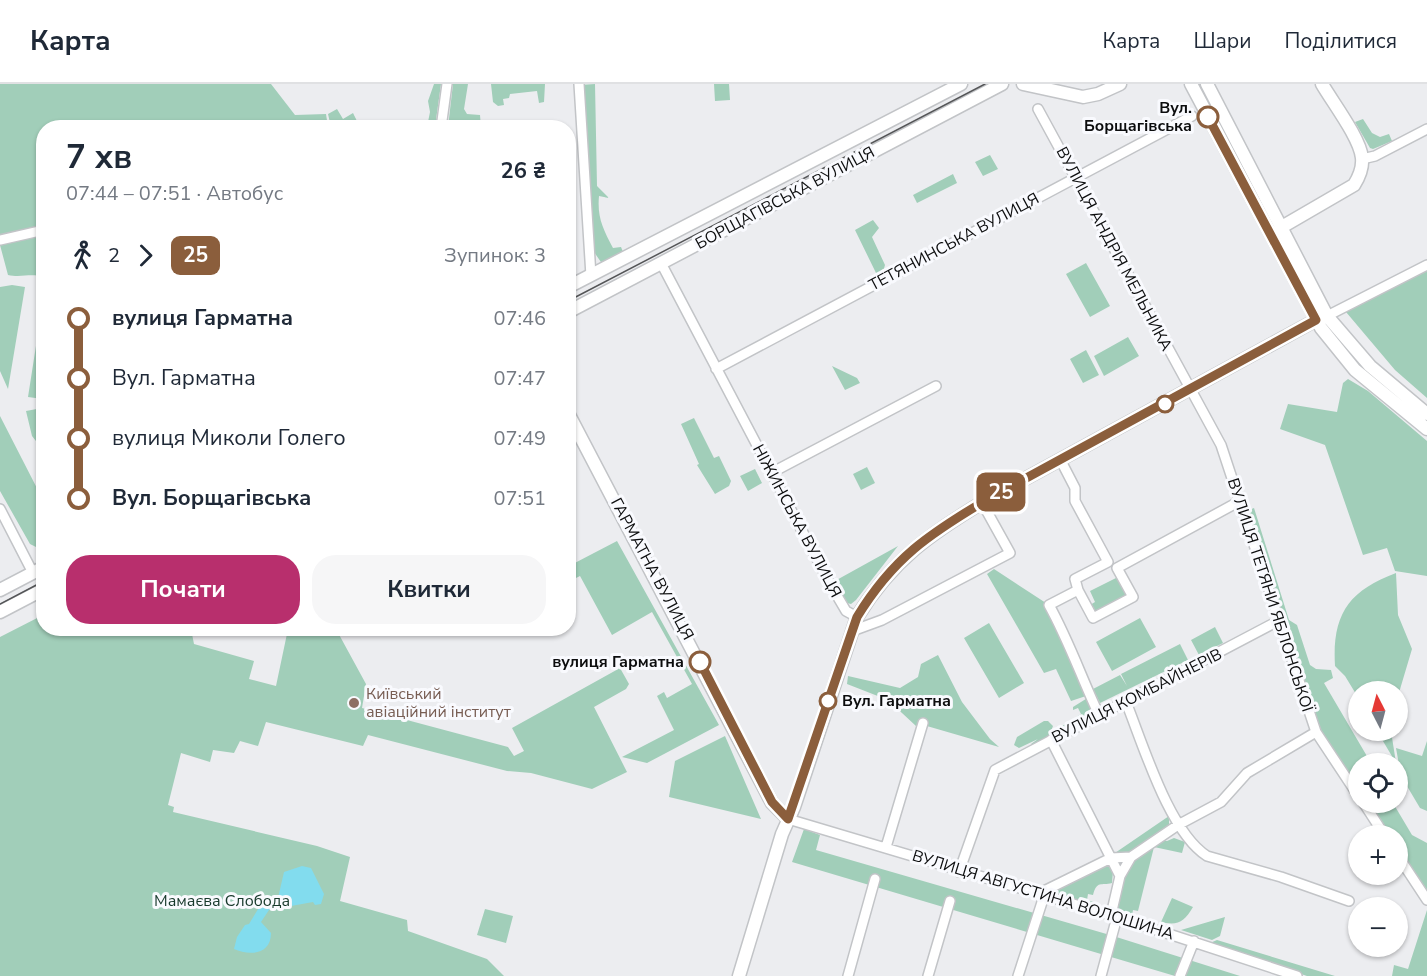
<!DOCTYPE html>
<html lang="uk">
<meta charset="utf-8">
<style>
body{margin:0;font-family:"Nunito Sans",sans-serif;background:#f6f6f7;color:#1f2937;height:100vh;display:flex;flex-direction:column;font-size:22px;white-space:nowrap}
*{box-sizing:border-box;margin:0}
p{font-size:20px;color:#747a83}
.icon{flex:none;width:33px;height:33px;fill:none;stroke:currentColor;stroke-width:2;stroke-linecap:round;stroke-linejoin:round}
.map{position:relative;flex:1;overflow:hidden}
.panel{position:absolute;left:36px;top:36px;width:540px;height:516px;display:flex;flex-direction:column;background:#fff;border-radius:24px;box-shadow:0 2px 4px #0004}
.panel>*{flex:none}
.badge{padding:0 12px;border-radius:9px;font-size:21px;line-height:39px}
.needle{width:39px;rotate:354deg}
.fabs{position:absolute;left:1348px;top:597px;display:grid;gap:12px}
.fabs a{display:grid;place-items:center;width:60px;height:60px;border-radius:50%;background:#fff;box-shadow:0 2px 4px #0004;font-size:30px}
.map>.badge{position:absolute;translate:-50% -50%;box-shadow:0 0 0 3px #fff}
.legs{display:flex;align-items:center;gap:9px;height:66px;padding:0 30px;font-size:20px}
.legs p{margin-inline-start:auto}
.overview{display:flex;align-items:center;justify-content:space-between;height:102px;padding:0 30px}
h1{font-size:33px;font-weight:700;line-height:45px}
.action{display:flex;gap:12px;margin-top:auto;padding:12px 30px}
.action a{flex:1;height:69px;border-radius:24px;background:#b82f6d;color:#fff;font-size:24px;font-weight:700;line-height:69px;text-align:center}
.action a+a{background:#f6f6f7;color:#1f2937}
ul{padding:0 30px;list-style:none}
li{display:flex;align-items:center;gap:21px;height:60px;font-size:22px}
li i{display:grid;place-items:center;width:9px;height:100%;margin:0 8px;background:currentColor}
li i::after{content:'';width:15px;height:15px;margin:-8px;border:4px solid;border-radius:50%;background:#fff}
li p{margin-inline-start:auto}
li:first-child i{background:linear-gradient(#0000 50%,currentColor 0)}
li:last-child i{background:linear-gradient(currentColor 50%,#0000 0)}
header{display:flex;align-items:center;gap:36px;box-sizing:border-box;height:84px;padding:0 30px;background:#fff;border-bottom:2px solid #e0e1e3}
header strong{font-size:28px}
nav{display:flex;gap:33px;margin-inline-start:auto;font-size:21px}
.map>svg:first-child{display:block}
.green{fill:#a1ceb9}
.water{fill:#82dcee}
.lines{fill:none;stroke-linecap:round;stroke-linejoin:round}
.minor-casing{stroke:#c2c4c7;stroke-width:12}
.major-casing{stroke:#c2c4c7;stroke-width:15}
.minor{stroke:#fff;stroke-width:9}
.major{stroke:#fff;stroke-width:12}
.tram{stroke:#545557;stroke-width:1.5}
.line-1-casing{stroke:#fff;stroke-width:14}
.line-1{stroke:#8b5e3c;stroke-width:9}
.stop-1-dot{fill:#fff;stroke:#8b5e3c;stroke-width:3}
.education-dot{fill:#8d6e63;stroke:#f9fafe;stroke-width:2}
.labels{text-anchor:middle;dominant-baseline:central;stroke-width:6;stroke-linejoin:round;paint-order:stroke}
.stop-label{font-size:16px;font-weight:bold;fill:#0c0d0e;stroke:#f9fafe;text-anchor:end}
.street-label{font-size:16px;fill:#0c0d0e;stroke:#f9fafe}
.education-label{font-size:16px;fill:#785e54;stroke:#f9fafe;text-anchor:start}
.park-label{font-size:16px;fill:#17392b;stroke:#f9fafe}
</style>
<header>
<strong>Карта</strong>
<nav><a>Карта</a><a>Шари</a><a>Поділитися</a></nav>
</header>
<div class="map">
<svg width="1427" height="892" viewBox="0 0 1427 892">
<rect width="100%" height="100%" fill="#ecedf0"/>
<!-- green -->
<path class="green" d="M 0,0 L 271,0 L 295,31 L 326,30 L 328,43 L 44,44 L 43,145 L 0,154 Z
M 434,0 L 441,0 L 435,43 L 427,43 L 430,28 L 428,17 Z
M 453,0 L 468,0 L 464,25 L 467,30 L 480,31 L 481,43 L 448,43 Z
M 491,0 L 545,0 L 544,18 L 539,19 L 537,7 L 510,10 L 509,14 L 503,15 L 504,21 L 498,22 L 493,18 Z
M 595,0 L 597,102 L 609,114 L 599,112 C 597,133 603,145 613,164 L 621,163 L 623,168 L 603,181 L 594,168 L 580,1 Z
M 714,0 L 729,0 L 730,16 L 715,17 Z
M 337,25 L 343,35 L 353,29 L 360,43 L 331,43 L 328,30 Z
M 1363,35 L 1372,49 L 1380,53 L 1389,50 L 1392,57 L 1373,65 L 1370,64 L 1355,38 Z
M 990,71 L 998,85 L 983,92 L 975,78 Z
M 953,90 L 957,99 L 917,119 L 913,111 Z
M 873,136 L 879,144 L 872,153 L 885,181 L 883,188 L 877,191 L 855,146 Z
M 43,151 L 43,193 C 31,189 21,194 8,191 L 0,161 Z
M 1086,179 L 1110,222 L 1090,233 L 1066,190 Z
M 1427,186 L 1427,314 L 1395,286 L 1346,228 Z
M 12,201 L 25,203 L 8,305 L 0,287 L 0,203 Z
M 43,217 L 43,315 L 28,313 Z
M 1128,253 L 1139,272 L 1104,292 L 1094,272 Z
M 1086,266 L 1099,291 L 1083,299 L 1070,275 Z
M 832,282 L 857,294 L 860,299 L 845,306 Z
M 1348,295 L 1368,307 L 1427,357 L 1427,492 L 1395,487 L 1387,464 L 1363,471 L 1325,361 L 1280,345 L 1288,320 L 1337,328 L 1343,299 Z
M 42,324 L 44,326 L 43,366 L 32,352 L 26,327 Z
M 0,332 L 43,416 L 43,458 L 36,463 L 30,460 L 0,407 Z
M 694,334 L 714,374 L 719,372 L 731,397 L 729,402 L 715,410 L 697,381 L 699,380 L 681,340 Z
M 867,383 L 875,399 L 861,406 L 853,390 Z
M 755,385 L 762,399 L 748,407 L 740,392 Z
M 1254,424 L 1289,536 L 1297,541 L 1310,581 L 1316,585 L 1331,586 L 1333,594 L 1324,599 L 1371,679 L 1359,680 L 1359,714 L 1316,648 L 1249,426 Z
M 617,457 L 719,641 L 647,679 L 622,673 L 674,646 L 657,612 L 664,608 L 667,614 L 692,600 L 652,528 L 612,551 L 580,492 L 574,495 L 569,482 Z
M 898,462 L 856,516 L 851,520 L 847,519 L 833,498 Z
M 994,485 L 1049,521 L 1089,611 L 1071,617 L 1056,585 L 1044,589 L 987,490 Z
M 1396,489 L 1398,531 L 1412,565 L 1398,612 L 1398,608 L 1359,608 L 1359,615 L 1345,592 L 1335,582 C 1332,531 1348,507 1396,489 Z
M 1118,493 L 1129,512 L 1094,531 L 1090,521 L 1095,518 L 1090,507 Z
M 43,531 L 44,544 L 191,545 L 194,560 L 254,577 L 249,595 L 276,602 L 288,545 L 336,545 L 366,600 L 362,624 L 508,663 L 514,672 L 524,667 L 512,644 L 620,584 L 629,600 L 626,605 L 594,623 L 627,688 L 592,705 L 531,689 L 507,687 L 368,651 L 363,662 L 266,638 L 258,662 L 240,657 L 234,669 L 213,666 L 210,678 L 181,669 L 168,721 L 174,723 L 173,728 L 317,762 L 350,773 L 340,817 L 407,836 L 408,847 L 487,875 L 504,892 L 0,892 L 0,553 Z
M 1140,534 L 1156,563 L 1112,587 L 1096,558 Z
M 989,539 L 1024,599 L 999,614 L 964,554 Z
M 1215,543 L 1223,559 L 1199,571 L 1191,556 Z
M 1180,560 L 1188,576 L 1100,619 L 1093,605 L 1120,591 L 1127,602 L 1121,590 Z
M 938,571 L 962,618 L 990,655 L 999,663 L 920,640 L 916,642 L 888,616 L 847,600 L 848,592 L 900,604 L 918,593 L 921,580 Z
M 1089,613 L 1095,631 L 1032,663 L 1031,660 L 1038,655 L 1019,664 L 1014,661 L 1017,653 L 1044,637 L 1048,637 L 1053,642 L 1050,650 L 1081,630 L 1078,624 L 1073,626 L 1073,623 Z
M 1377,647 L 1391,647 L 1396,679 Z
M 725,652 L 761,735 L 669,713 L 675,677 Z
M 1427,657 L 1427,727 L 1420,724 L 1401,692 L 1396,664 L 1422,672 Z
M 1362,719 L 1393,719 L 1412,751 L 1427,759 L 1427,816 L 1398,772 L 1398,752 L 1384,751 Z
M 1169,732 L 1169,742 L 1127,770 L 1112,771 Z
M 804,745 L 820,751 L 816,766 L 1110,851 L 1240,892 L 1175,892 L 792,778 Z
M 1174,754 L 1185,758 L 1182,769 L 1154,763 L 1138,827 L 1133,826 L 1132,832 L 1116,827 C 1124,788 1126,778 1160,756 L 1167,757 Z
M 1108,780 L 1113,787 L 1112,799 C 1101,802 1097,796 1093,811 L 1088,810 L 1087,816 L 1097,819 L 1097,823 L 1054,812 L 1057,804 Z
M 1172,814 L 1193,823 C 1184,838 1178,842 1161,838 Z
M 485,825 L 513,832 L 506,859 L 477,851 Z
M 1427,826 L 1427,892 L 1392,892 L 1394,881 L 1408,885 Z
M 1225,833 L 1220,852 L 1212,856 L 1181,846 Z
M 1217,856 L 1335,892 L 1307,892 L 1210,859 Z"/>
<!-- water -->
<path class="water" d="M 302,782 L 311,784 L 324,810 L 321,820 L 315,821 L 313,818 L 269,826 L 261,838 L 271,849 C 271,871 249,872 234,865 L 237,853 L 245,841 L 249,840 L 263,817 L 278,814 L 284,788 Z"/>
<g class="lines">
<!-- minor casing -->
<g class="minor-casing">
<path id="minor" d="M 579,0 L 591,192
M 1038,25 L 1221,361 L 1316,648 L 1359,713
M 441,44 L 447,0
M 1362,75 L 1375,72 L 1427,45
M 0,156 L 44,146
M 661,179 L 829,498 L 846,527 L 857,533
M 1327,232 L 1427,181
M 716,285 L 1192,32
M 1061,377 L 1075,404 L 1075,417 L 1108,478 L 1075,495 L 1078,506 L 1049,521 C 1069,557 1082,595 1099,631
M 771,389 L 936,302
M 0,425 L 33,489
M 1078,506 L 1093,534 L 1133,513 L 1117,484 L 1240,417
M 852,547 L 882,536 L 1010,469 L 985,424 L 988,415
M 1126,618 C 1143,660 1169,748 1207,772 L 1281,793 L 1349,817
M 1051,656 L 1120,792
M 1363,718 L 1385,752
M 788,735 L 1117,833 L 1297,892
M 886,763 L 923,639
M 1398,772 L 1427,816
M 959,788 L 995,686 L 1278,537
M 1111,831 L 1120,792 L 1131,773
M 848,892 L 875,795
M 928,892 L 950,817
M 1018,892 L 1046,806 L 1111,774 L 1131,773 L 1178,741 L 1221,718 L 1247,689 L 1316,648
M 1101,892 L 1117,833
M 1180,892 L 1194,857"/>
</g>
<!-- major casing -->
<g class="major-casing">
<path id="major" d="M 1023,0 L 1083,13 L 1098,10 L 1120,0
M 1191,0 L 1321,244 L 1355,286 L 1427,345
M 1207,0 L 1327,232 L 1370,282 L 1427,330
M 1280,144 L 1354,101 C 1359,93 1363,84 1362,74 C 1360,54 1333,19 1322,0
M 568,203 L 961,0
M 568,228 L 1002,0
M 568,329 L 772,719 L 788,735
M 0,506 L 44,483
M 0,528 L 44,505
M 739,892 L 782,750 L 794,723 L 857,533 C 892,476 931,449 988,415 L 1316,236"/>
</g>
<!-- minor -->
<use href="#minor" class="minor"/>
<!-- major -->
<use href="#major" class="major"/>
<!-- tram -->
<path class="tram" d="M 568,217 L 985,0
M 0,520 L 44,497"/>
</g>
<g class="lines">
<!-- line-1 casing -->
<g class="line-1-casing">
<path id="line-1" d="M 700,578 L 772,718 L 788,735 L 857,533 C 893,474 929,450 988,415 L 1316,236 L 1208,33"/>
</g>
<!-- line-1 -->
<use href="#line-1" class="line-1"/>
</g>
<!-- markers -->
<g class="stop-1-dot">
<circle cx="1208" cy="33" r="10"/>
<circle cx="1165" cy="320" r="8"/>
<circle cx="700" cy="578" r="10"/>
<circle cx="828" cy="617" r="8"/>
</g>
<circle class="education-dot" cx="354" cy="619" r="6"/>
<g class="labels">
<!-- stop labels -->
<g class="stop-label">
<text x="1192" y="24">Вул.<tspan x="1192" dy="18">Борщагівська</tspan></text>
<text x="684" y="578">вулиця Гарматна</text>
<text x="842" y="617" text-anchor="start">Вул. Гарматна</text>
</g>
<!-- street labels -->
<g class="street-label">
<text transform="translate(785 114) rotate(-28)">БОРЩАГІВСЬКА ВУЛИЦЯ</text>
<text transform="translate(954 158) rotate(-28)">ТЕТЯНИНСЬКА ВУЛИЦЯ</text>
<text transform="translate(1114 165) rotate(62)">ВУЛИЦЯ АНДРІЯ МЕЛЬНИКА</text>
<text transform="translate(797 437) rotate(62)">НІЖИНСЬКА ВУЛИЦЯ</text>
<text transform="translate(652 485) rotate(62)">ГАРМАТНА ВУЛИЦЯ</text>
<text transform="translate(1270 511) rotate(72)">ВУЛИЦЯ ТЕТЯНИ ЯБЛОНСЬКОЇ</text>
<text transform="translate(1137 612) rotate(-27)">ВУЛИЦЯ КОМБАЙНЕРІВ</text>
<text transform="translate(1043 811) rotate(17)">ВУЛИЦЯ АВГУСТИНА ВОЛОШИНА</text>
</g>
<!-- education labels -->
<g class="education-label">
<text x="366" y="610">Київський<tspan x="366" dy="18">авіаційний інститут</tspan></text>
</g>
<!-- park labels -->
<g class="park-label">
<text x="222" y="817">Мамаєва Слобода</text>
</g>
</g>
</svg>
<div class="fabs">
<a><svg class="needle" viewBox="-14 -14 28 28"><path d="M0-13l5 13h-10z" fill="#e53935"/><path d="M0 13l5-13h-10z" fill="#747a83"/></svg></a>
<a><svg class="icon" aria-label="locate" viewBox="0 0 24 24"><circle cx="12" cy="12" r="6"/><path d="M12 2v4M12 18v4M2 12h4M18 12h4"/></svg></a>
<a>+</a>
<a>−</a>
</div>
<b class="badge" style="left:1001px;top:408px;background:#8b5e3c;color:#fff">25</b>
<section class="panel">
<div class="overview"><div><h1>7 хв</h1><p>07:44 – 07:51 · Автобус</p></div><b>26 ₴</b></div>
<div class="legs"><svg class="icon" aria-label="walk" viewBox="0 0 24 24"><circle cx="13" cy="4" r="2"/><path d="M13 8l-2 6 4 7M11 14l-3 7M7 12l3-4h3l4 4"/></svg>2<svg class="icon" aria-label="forward" viewBox="0 0 24 24"><path d="M9 5l7 7-7 7"/></svg><b class="badge" style="background:#8b5e3c;color:#fff">25</b><p>Зупинок: 3</p></div>
<ul>
<li><i style="color:#8b5e3c"></i><b>вулиця Гарматна</b><p>07:46</p></li>
<li><i style="color:#8b5e3c"></i><span>Вул. Гарматна</span><p>07:47</p></li>
<li><i style="color:#8b5e3c"></i><span>вулиця Миколи Голего</span><p>07:49</p></li>
<li><i style="color:#8b5e3c"></i><b>Вул. Борщагівська</b><p>07:51</p></li>
</ul>
<div class="action"><a>Почати</a><a>Квитки</a></div>
</section>
</div>
